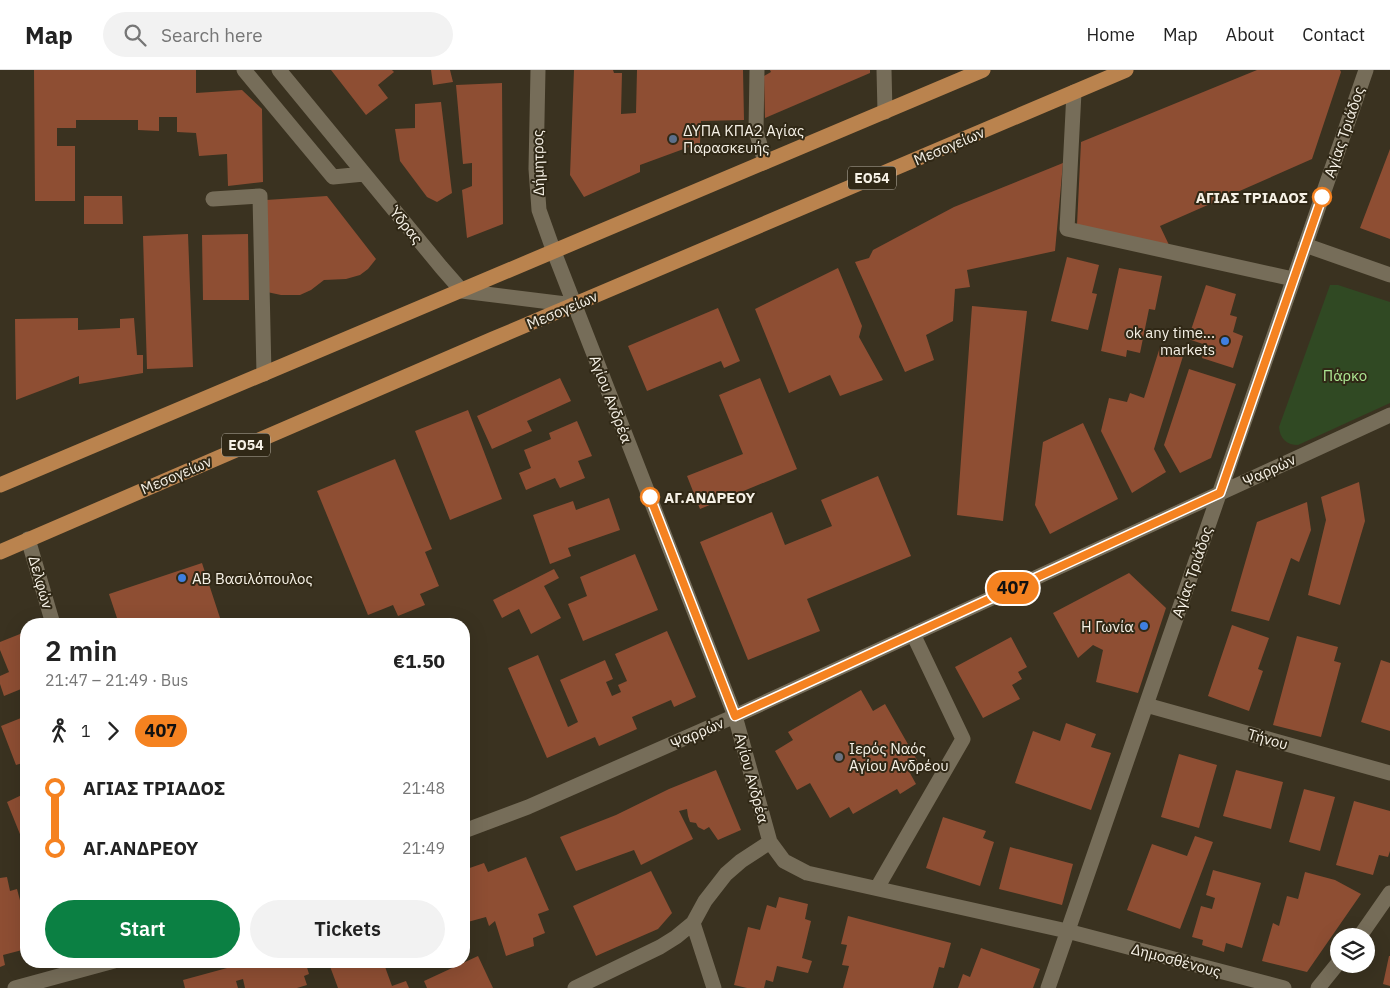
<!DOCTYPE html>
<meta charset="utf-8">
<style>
body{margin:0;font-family:"IBM Plex Sans",sans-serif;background:#f2f2f2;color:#222;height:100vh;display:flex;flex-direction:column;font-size:19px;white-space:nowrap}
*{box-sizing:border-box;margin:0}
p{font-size:16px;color:#767676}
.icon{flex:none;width:28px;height:28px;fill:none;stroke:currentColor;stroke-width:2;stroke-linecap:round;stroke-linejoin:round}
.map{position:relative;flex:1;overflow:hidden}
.drawer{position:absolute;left:20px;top:548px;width:450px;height:350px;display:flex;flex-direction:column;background:#fff;border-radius:20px;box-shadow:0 5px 20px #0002}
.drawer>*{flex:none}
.badge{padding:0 10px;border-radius:16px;font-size:18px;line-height:32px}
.buttons{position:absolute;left:1330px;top:858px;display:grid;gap:10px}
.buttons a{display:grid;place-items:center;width:45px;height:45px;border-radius:50%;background:#fff;box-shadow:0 5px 20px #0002;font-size:25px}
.map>.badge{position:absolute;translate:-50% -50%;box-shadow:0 0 0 2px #fff}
.legs{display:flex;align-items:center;gap:8px;height:55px;padding:0 25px;font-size:16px}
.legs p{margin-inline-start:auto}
.head{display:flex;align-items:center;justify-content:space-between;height:85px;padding:0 25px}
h1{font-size:28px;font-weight:600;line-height:38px}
.button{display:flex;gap:10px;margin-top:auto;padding:10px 25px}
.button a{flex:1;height:58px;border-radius:30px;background:#0b8043;color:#fff;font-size:20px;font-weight:600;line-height:58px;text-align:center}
.button a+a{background:#f2f2f2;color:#222}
ul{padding:0 25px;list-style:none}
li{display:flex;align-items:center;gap:18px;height:60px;font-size:19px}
li i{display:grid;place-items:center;width:8px;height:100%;margin:0 6px;background:currentColor}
li i::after{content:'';width:12px;height:12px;margin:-6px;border:4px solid;border-radius:50%;background:#fff}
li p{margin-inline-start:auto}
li:first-child i{background:linear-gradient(#0000 50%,currentColor 0)}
li:last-child i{background:linear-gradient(currentColor 50%,#0000 0)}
header{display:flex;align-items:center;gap:30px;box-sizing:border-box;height:70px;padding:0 25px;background:#fff;border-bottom:1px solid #e0e0e0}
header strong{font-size:24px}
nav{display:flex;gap:28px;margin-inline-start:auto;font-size:18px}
.search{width:350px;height:45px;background:#f2f2f2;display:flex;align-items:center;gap:12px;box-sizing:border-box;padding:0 18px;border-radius:28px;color:#767676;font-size:19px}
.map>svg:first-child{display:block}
.green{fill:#304923}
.building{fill:#8e4e33}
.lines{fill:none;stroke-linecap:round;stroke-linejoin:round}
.minor{stroke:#766d59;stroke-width:15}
.major{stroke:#ba834e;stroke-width:15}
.line-1-casing{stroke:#fff;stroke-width:11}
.line-1{stroke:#f58220;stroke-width:8}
.service-dot{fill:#5c6f8a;stroke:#302816;stroke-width:2}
.stop-1-dot{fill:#fff;stroke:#f58220;stroke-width:2.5}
.shop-dot{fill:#3f7fe0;stroke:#302816;stroke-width:2}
.worship-dot{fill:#6b7280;stroke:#302816;stroke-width:2}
.labels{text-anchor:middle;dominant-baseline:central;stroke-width:4;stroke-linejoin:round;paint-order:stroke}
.shield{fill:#302816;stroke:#bbb5a8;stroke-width:1}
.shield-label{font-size:14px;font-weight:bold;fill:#f6f1e6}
.poi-label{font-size:15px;fill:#f6f1e6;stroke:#302816;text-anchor:start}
.street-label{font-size:15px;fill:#f6f1e6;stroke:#302816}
.stop-label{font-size:15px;font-weight:bold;fill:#f6f1e6;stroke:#302816;text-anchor:end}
.park-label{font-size:15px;fill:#aee793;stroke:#302816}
</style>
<header>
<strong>Map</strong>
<div class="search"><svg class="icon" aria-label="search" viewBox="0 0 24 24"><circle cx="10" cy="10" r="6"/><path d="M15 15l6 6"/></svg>Search here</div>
<nav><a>Home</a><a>Map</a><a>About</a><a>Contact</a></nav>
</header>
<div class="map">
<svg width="1390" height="918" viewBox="0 0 1390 918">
<rect width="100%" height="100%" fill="#3a3220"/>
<!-- green -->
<path class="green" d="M 1330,215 L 1338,215 L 1390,232 L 1390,333 L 1298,375 C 1287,375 1280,369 1279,357 Z"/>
<!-- building -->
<path class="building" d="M 34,0 L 196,0 L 196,23 L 242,20 L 262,39 L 263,112 L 228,116 L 227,84 L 199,86 L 196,63 L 177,62 L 177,47 L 159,47 L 159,61 L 138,60 L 138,50 L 76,50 L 76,58 L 57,58 L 57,76 L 75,76 L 75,131 L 35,131 Z
M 331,0 L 392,0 L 394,2 L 378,15 L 388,28 L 366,45 Z
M 431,0 L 450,0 L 453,12 L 433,15 Z
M 574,0 L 613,0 L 614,3 L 622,3 L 621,44 L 636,43 L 637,0 L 743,0 L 744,50 L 701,51 L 700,73 L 640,95 L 640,102 L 584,127 L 570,105 Z
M 770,0 L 870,0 L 870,3 L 765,48 L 764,6 L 771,2 Z
M 1257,0 L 1340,0 L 1341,2 L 1312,89 L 1160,156 L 1169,175 L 1077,155 L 1081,72 Z
M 502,13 L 503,154 L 467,168 L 462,120 L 472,116 L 472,93 L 463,94 L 456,15 Z
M 441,32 L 452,123 L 437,132 L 427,127 L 400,91 L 395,59 L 415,58 L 415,34 Z
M 1390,79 L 1390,169 L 1360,158 Z
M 1063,93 L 1055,181 L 967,200 L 970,217 L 955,219 L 953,251 L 926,265 L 934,290 L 905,302 L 855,192 L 869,188 L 873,180 L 954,137 Z
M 84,126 L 122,126 L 123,154 L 84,154 Z
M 327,126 L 376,189 L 368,199 L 360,205 L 346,209 L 324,210 L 311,220 L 300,225 L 281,225 L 267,222 L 266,130 Z
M 188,164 L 193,297 L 147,299 L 143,166 Z
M 248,164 L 249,230 L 203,230 L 202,165 Z
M 1067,187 L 1099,195 L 1092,223 L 1097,224 L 1088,260 L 1051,251 Z
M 838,198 L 862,256 L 859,267 L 883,310 L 840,326 L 830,305 L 789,323 L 755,239 Z
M 1119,198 L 1162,206 L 1155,240 L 1149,239 L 1140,283 L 1127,280 L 1126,287 L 1101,281 Z
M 1206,215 L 1236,224 L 1230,245 L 1237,247 L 1233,262 L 1243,266 L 1233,298 L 1202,288 L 1206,275 L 1188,269 Z
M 972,236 L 1027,241 L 1003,451 L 957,445 Z
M 718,238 L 740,291 L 724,298 L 721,291 L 647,321 L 628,276 Z
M 78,248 L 78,260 L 120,258 L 120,249 L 134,248 L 137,285 L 143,285 L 143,303 L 79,314 L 79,306 L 16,330 L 15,249 Z
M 1160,277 L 1184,283 L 1154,379 L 1166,402 L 1132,423 L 1101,361 L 1109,328 L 1127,332 L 1130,323 L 1144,328 Z
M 1189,299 L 1236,314 L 1211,388 L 1180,403 L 1164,375 Z
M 560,308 L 571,331 L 527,351 L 532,361 L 492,379 L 477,346 Z
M 760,308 L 797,399 L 700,439 L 687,406 L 743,384 L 719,325 Z
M 468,340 L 502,429 L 450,450 L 415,361 Z
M 577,351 L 592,386 L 578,391 L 585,408 L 560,418 L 555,408 L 526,420 L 519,403 L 531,398 L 524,380 L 551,369 L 549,363 Z
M 1083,353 L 1118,429 L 1050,464 L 1035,435 L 1043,372 Z
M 395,389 L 432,479 L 425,482 L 439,516 L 420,524 L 425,535 L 398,546 L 393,535 L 368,545 L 317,421 Z
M 878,406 L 911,486 L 807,529 L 820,561 L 748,590 L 700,472 L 772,442 L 785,475 L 832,456 L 821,430 Z
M 1359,412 L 1365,451 L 1340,535 L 1308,525 L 1326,450 L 1321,427 Z
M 609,428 L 620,460 L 568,478 L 571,486 L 550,494 L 533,445 L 573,431 L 576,440 Z
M 1307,432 L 1311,460 L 1299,492 L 1291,488 L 1269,551 L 1231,541 L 1257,452 Z
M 635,484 L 658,540 L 583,571 L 568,534 L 587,526 L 580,507 Z
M 202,493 L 222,554 L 119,554 L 109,524 Z
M 554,499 L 559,508 L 544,516 L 561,548 L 531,564 L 519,539 L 502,548 L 493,530 Z
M 1129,503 L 1166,538 L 1138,623 L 1096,612 L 1103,580 L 1093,575 L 1078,588 L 1053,543 Z
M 1232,555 L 1269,568 L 1258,599 L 1263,601 L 1249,641 L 1208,626 Z
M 667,561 L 696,627 L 674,637 L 671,630 L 632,647 L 637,659 L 599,676 L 595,667 L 547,688 L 508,598 L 538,585 L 568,657 L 578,652 L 560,610 L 605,590 L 613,609 L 606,612 L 612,626 L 621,622 L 618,615 L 627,611 L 615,584 Z
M 25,562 L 26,617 L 4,626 L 0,614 L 0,606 L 9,602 L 0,580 L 0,572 Z
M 1297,566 L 1338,577 L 1334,591 L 1341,593 L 1321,667 L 1273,655 Z
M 1011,567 L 1027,597 L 1018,602 L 1022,609 L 1012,615 L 1020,629 L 983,648 L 955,597 Z
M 1381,590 L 1390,593 L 1390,661 L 1361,652 Z
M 861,620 L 873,641 L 885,634 L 917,690 L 906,696 L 916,714 L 900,724 L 897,719 L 853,744 L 849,737 L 830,748 L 810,713 L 797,720 L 775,681 L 793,670 L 788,662 Z
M 26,646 L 26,692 L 16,695 L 1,656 Z
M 1066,653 L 1096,664 L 1091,677 L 1111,683 L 1091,740 L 1015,713 L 1033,661 L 1060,671 Z
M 1179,684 L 1217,695 L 1199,758 L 1161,747 Z
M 716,700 L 741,760 L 718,770 L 709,757 L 704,760 L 698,757 L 696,753 L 690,752 L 688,746 L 687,739 L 679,741 L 693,769 L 641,795 L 634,780 L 576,801 L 560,767 L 616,745 L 669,719 Z
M 1236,700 L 1283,712 L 1271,759 L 1223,746 Z
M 1304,719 L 1335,727 L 1320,781 L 1289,772 Z
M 26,723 L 26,779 L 7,732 Z
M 1354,731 L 1390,741 L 1390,781 L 1388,787 L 1379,785 L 1373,805 L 1336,795 Z
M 943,747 L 986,761 L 983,768 L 994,772 L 980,816 L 926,798 Z
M 1195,766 L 1213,772 L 1180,859 L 1127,840 L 1152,774 L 1187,786 Z
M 1010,777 L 1073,794 L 1062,835 L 999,819 Z
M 526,787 L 549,840 L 538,844 L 545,863 L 533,868 L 534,876 L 506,886 L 495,851 L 489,856 L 486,847 L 464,853 L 464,800 L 484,793 L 488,802 Z
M 1213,800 L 1261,813 L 1242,878 L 1226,873 L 1224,882 L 1202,875 L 1203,870 L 1192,867 L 1201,836 L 1212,839 L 1215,828 L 1206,825 Z
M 651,801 L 672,843 L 658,859 L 596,886 L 573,836 Z
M 1305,802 L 1335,810 L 1361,824 L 1307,902 L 1262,891 L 1273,853 L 1279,856 L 1287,826 L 1298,829 Z
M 7,807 L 10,821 L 17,819 L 26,853 L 21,855 L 26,879 L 3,885 L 5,895 L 0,897 L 0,808 Z
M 779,827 L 808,834 L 805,849 L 811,851 L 802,888 L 812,891 L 808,903 L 777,896 L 773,912 L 766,910 L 764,918 L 747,918 L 734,915 L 748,857 L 760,860 L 767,835 L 776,838 Z
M 848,846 L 951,873 L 944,898 L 939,897 L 933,918 L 843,918 L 849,896 L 842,895 L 847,875 L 841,874 Z
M 981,878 L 1040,899 L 1033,918 L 958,918 L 963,904 L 970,907 Z
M 478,886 L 493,918 L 427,918 L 424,911 Z
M 1389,886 L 1390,886 L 1390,916 L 1383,914 Z
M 237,891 L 305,891 L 309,904 L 304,906 L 307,915 L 297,918 L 245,918 L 243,909 L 236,911 L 238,918 L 185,918 L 183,910 L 238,895 Z
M 328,891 L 390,891 L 384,894 L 392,916 L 406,911 L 409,918 L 338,918 Z"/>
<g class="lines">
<!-- minor -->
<path class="minor" d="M 244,0 L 333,107 L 364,104
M 279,0 L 441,197 L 462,221 L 574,235
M 538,0 L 536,99 L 539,140 L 554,182 L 735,646 L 770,772 L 784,791 L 807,803 L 1067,861 L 1284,918
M 757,0 L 756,61 L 765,92
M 884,0 L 885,42
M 1074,22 L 1067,159 L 1293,209
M 213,129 L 260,126 L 264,304
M 1305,175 L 1390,205
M 28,469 L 53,554
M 1146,635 L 1390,703
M 464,761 L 528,737 L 735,646 L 1390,345
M 877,818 L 963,669 L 913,564
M 693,853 L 714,918
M 1360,866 L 1390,823
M 15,918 L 114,891
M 575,918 L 660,877 L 676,867 L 693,853 L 705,831 L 726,804 L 741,791 L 770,772
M 1048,918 L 1366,0
M 1318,918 L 1339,892"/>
<!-- major -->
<path class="major" d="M 0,415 L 983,0
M 0,482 L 493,269 L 1126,0"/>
</g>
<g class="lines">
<!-- line-1 casing -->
<g class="line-1-casing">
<path id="line-1" d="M 650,427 L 735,646 L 1220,423 L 1322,127"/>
</g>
<!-- line-1 -->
<use href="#line-1" class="line-1"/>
</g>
<!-- markers -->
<circle class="service-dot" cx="673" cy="69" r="5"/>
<g class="stop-1-dot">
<circle cx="1322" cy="127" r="9"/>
<circle cx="650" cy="427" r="9"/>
</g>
<g class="shop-dot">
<circle cx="1225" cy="271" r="5"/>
<circle cx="182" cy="508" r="5"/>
<circle cx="1144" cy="556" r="5"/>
</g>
<circle class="worship-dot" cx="839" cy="687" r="5"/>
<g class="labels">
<!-- shield labels -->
<g class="shield">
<rect x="848" y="96.5" width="48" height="23" rx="4"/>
<rect x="222" y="363.5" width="48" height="23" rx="4"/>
</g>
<g class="shield-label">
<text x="872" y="108">ΕΟ54</text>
<text x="246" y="375">ΕΟ54</text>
</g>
<!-- poi labels -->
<g class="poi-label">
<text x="683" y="60">ΔΥΠΑ ΚΠΑ2 Αγίας<tspan x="683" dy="17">Παρασκευής</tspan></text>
<text x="1215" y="262" text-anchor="end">ok any time...<tspan x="1215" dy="17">markets</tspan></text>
<text x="192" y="508">ΑΒ Βασιλόπουλος</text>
<text x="1134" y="556" text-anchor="end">Η Γωνία</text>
<text x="849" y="678">Ιερός Ναός<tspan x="849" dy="17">Αγίου Ανδρέου</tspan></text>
</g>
<!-- street labels -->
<g class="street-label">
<text transform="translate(1344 62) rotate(-71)">Αγίας Τριάδος</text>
<text transform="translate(949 76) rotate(-23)">Μεσογείων</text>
<text transform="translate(538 93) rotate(-91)">Δήμητρος</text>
<text transform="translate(406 155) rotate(51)">Ύδρας</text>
<text transform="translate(562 240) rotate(-23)">Μεσογείων</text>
<text transform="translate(611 329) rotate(69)">Αγίου Ανδρέα</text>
<text transform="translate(1269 400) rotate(-25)">Ψαρρών</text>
<text transform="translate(176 405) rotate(-23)">Μεσογείων</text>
<text transform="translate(1192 502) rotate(-71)">Αγίας Τριάδος</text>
<text transform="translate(41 512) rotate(74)">Δελφών</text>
<text transform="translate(697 663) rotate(-24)">Ψαρρών</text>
<text transform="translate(1268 669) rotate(16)">Τήνου</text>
<text transform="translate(752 708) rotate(75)">Αγίου Ανδρέα</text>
<text transform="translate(1176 890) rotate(15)">Δημοσθένους</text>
</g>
<!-- stop labels -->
<g class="stop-label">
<text x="1308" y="127">ΑΓΙΑΣ ΤΡΙΑΔΟΣ</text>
<text x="664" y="427" text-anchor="start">ΑΓ.ΑΝΔΡΕΟΥ</text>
</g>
<!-- park labels -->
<g class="park-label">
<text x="1345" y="305">Πάρκο</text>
</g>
</g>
</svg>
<div class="buttons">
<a><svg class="icon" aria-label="layers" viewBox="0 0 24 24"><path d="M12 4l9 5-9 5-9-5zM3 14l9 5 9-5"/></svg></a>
</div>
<b class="badge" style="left:1013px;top:518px;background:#f58220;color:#111">407</b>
<section class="drawer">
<div class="head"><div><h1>2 min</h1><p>21:47 – 21:49 · Bus</p></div><b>€1.50</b></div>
<div class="legs"><svg class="icon" aria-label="walk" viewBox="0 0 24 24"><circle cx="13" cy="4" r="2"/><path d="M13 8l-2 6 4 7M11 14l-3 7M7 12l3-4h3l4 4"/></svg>1<svg class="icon" aria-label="forward" viewBox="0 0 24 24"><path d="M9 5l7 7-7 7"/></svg><b class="badge" style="background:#f58220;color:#111">407</b></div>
<ul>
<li><i style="color:#f58220"></i><b>ΑΓΙΑΣ ΤΡΙΑΔΟΣ</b><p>21:48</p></li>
<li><i style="color:#f58220"></i><b>ΑΓ.ΑΝΔΡΕΟΥ</b><p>21:49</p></li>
</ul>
<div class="button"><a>Start</a><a>Tickets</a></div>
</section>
</div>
